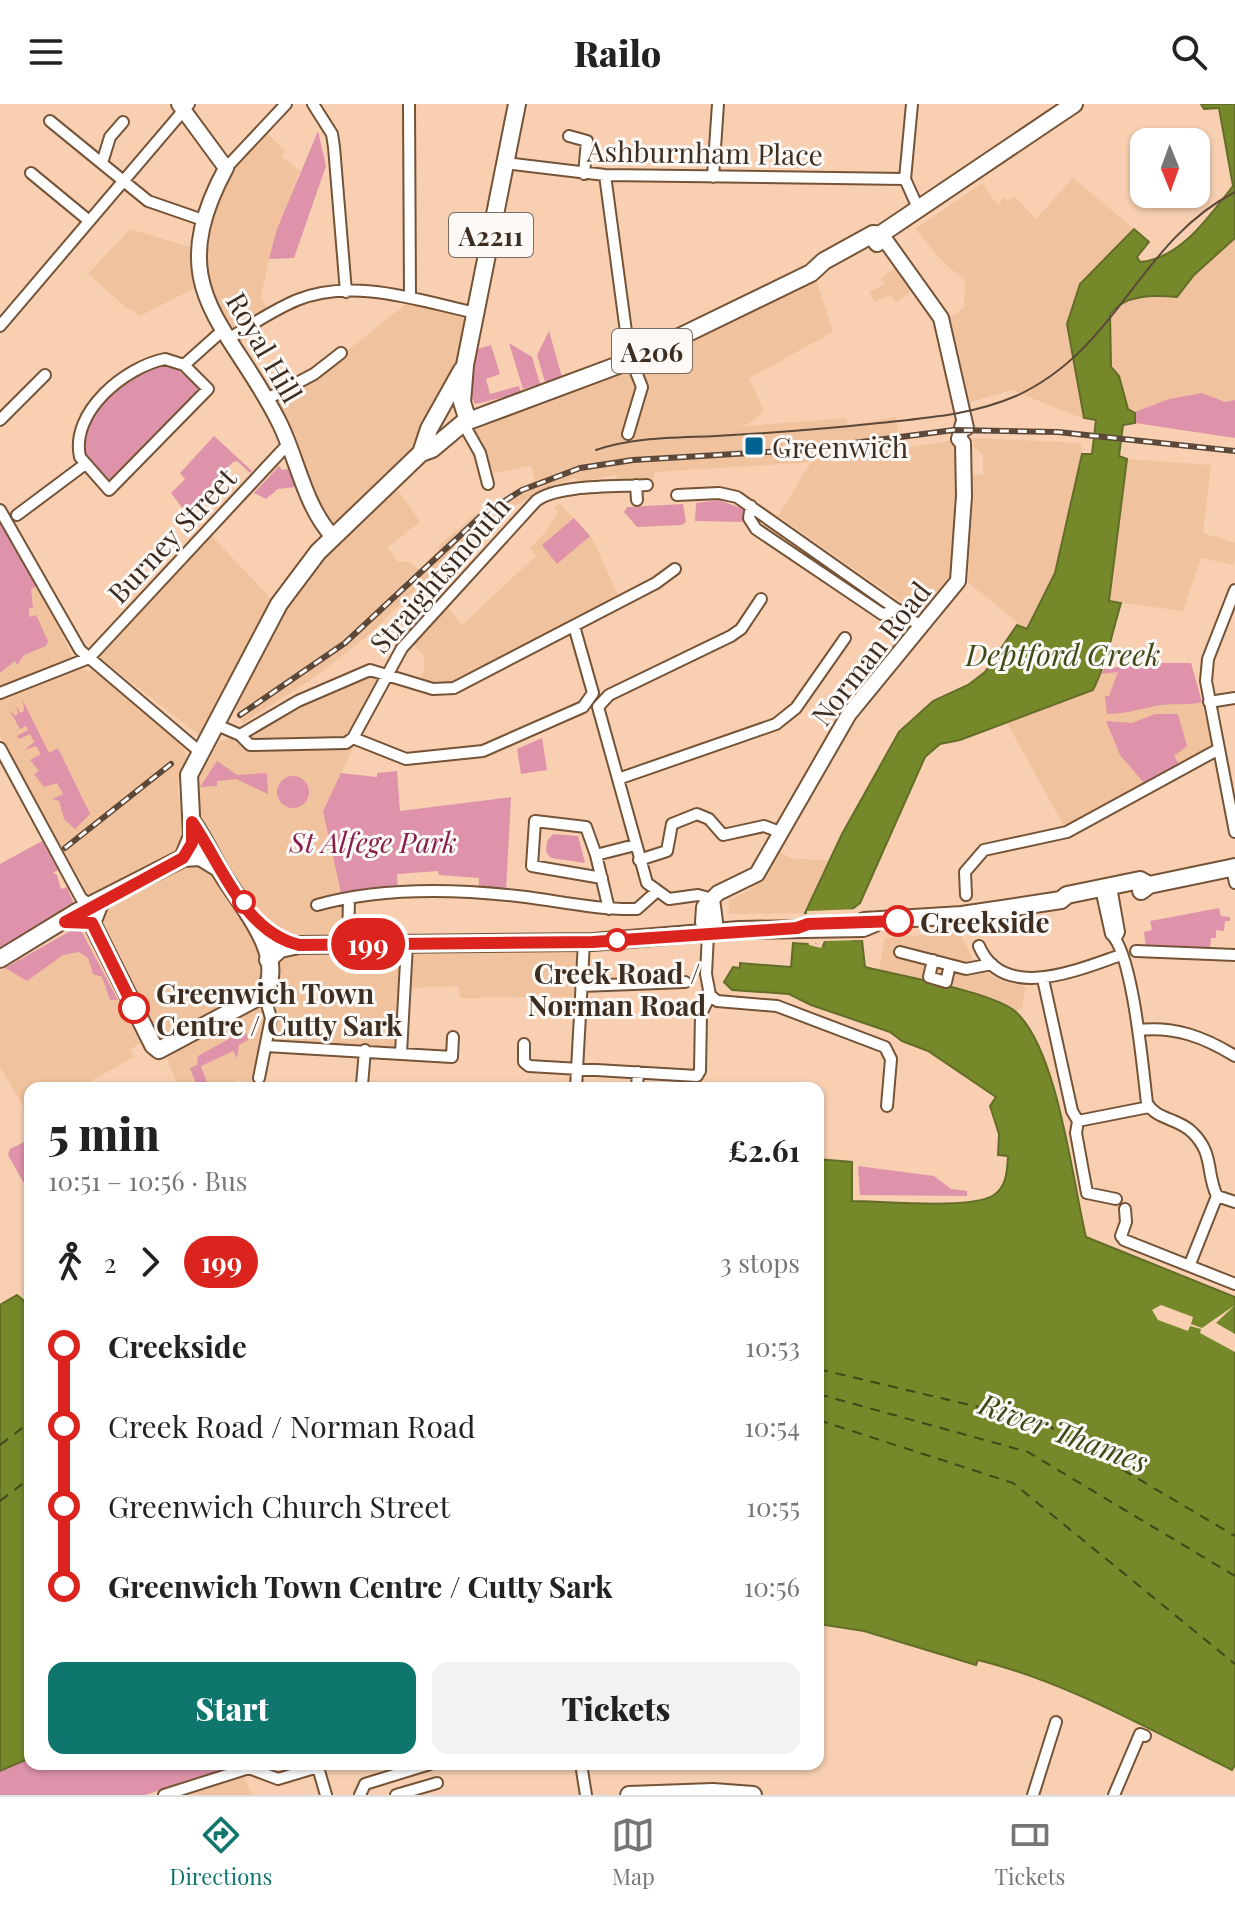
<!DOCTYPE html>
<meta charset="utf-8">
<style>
body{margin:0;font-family:"Playfair Display",serif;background:#f2f2f2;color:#222;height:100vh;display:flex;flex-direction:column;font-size:30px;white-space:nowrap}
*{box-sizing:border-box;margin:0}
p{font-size:26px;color:#767676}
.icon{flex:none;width:44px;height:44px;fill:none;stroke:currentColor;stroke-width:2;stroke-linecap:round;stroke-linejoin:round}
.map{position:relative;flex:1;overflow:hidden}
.side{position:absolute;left:24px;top:978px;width:800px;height:688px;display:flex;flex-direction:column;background:#fff;border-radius:16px;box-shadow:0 2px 6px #0004}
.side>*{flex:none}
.badge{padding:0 16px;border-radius:26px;font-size:28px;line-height:52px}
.needle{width:52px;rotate:179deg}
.fabs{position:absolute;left:1130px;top:24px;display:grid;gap:16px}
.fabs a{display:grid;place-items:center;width:80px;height:80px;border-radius:16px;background:#fff;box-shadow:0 2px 6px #0004;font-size:40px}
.map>.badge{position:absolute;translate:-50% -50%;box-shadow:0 0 0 4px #fff}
.legs{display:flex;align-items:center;gap:12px;height:88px;padding:0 24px;font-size:26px}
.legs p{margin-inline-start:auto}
.headline{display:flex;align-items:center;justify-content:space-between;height:136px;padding:0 24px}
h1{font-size:44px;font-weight:800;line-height:60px}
.primary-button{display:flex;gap:16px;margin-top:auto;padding:16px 24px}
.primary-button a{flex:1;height:92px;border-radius:16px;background:#0f766e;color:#fff;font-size:32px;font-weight:800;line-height:92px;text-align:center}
.primary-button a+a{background:#f2f2f2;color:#222}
ul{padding:0 24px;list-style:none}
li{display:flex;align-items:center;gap:28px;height:80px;font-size:30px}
li i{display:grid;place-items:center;width:12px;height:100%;margin:0 10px;background:currentColor}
li i::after{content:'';width:20px;height:20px;margin:-10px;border:6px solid;border-radius:50%;background:#fff}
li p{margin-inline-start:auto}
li:first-child i{background:linear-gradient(#0000 50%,currentColor 0)}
li:last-child i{background:linear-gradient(currentColor 50%,#0000 0)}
header{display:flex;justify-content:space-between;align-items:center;height:104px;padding:0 24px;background:#fff;font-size:36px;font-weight:800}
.dock{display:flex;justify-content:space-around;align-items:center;height:112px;border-top:2px solid #e0e0e0;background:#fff;font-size:22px;color:#767676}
.dock a{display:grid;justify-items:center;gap:4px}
.dock .current{color:#0f766e}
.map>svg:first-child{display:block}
.built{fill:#f0c29e}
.green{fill:#de93aa}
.water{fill:#75882a;stroke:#646d28;stroke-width:2}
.pier{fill:#f8d0b1}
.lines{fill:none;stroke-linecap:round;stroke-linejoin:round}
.ferry{stroke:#3f4918;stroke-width:2;stroke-dasharray:10 8;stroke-linecap:butt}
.street-casing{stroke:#755337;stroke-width:14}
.secondary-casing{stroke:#755337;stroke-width:18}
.primary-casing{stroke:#755337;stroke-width:20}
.street{stroke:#fff;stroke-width:10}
.secondary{stroke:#fff;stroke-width:14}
.primary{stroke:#fff;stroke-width:16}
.tram{stroke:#5c4839;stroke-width:2}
.rail-casing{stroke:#5c4839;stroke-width:6}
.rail{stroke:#fdf9f6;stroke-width:3;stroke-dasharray:9;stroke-linecap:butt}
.line-1-casing{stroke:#fff;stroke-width:18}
.line-1{stroke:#dc241f;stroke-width:12}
.poi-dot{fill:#006292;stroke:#fdf9f6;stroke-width:3}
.stop-1-dot{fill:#fff;stroke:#dc241f;stroke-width:4}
.labels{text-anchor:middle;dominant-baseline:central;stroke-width:6;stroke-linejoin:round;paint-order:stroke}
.shield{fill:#fdf9f6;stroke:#776b62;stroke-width:2}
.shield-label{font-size:26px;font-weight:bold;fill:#3e2e22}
.street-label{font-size:28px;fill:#3e2e22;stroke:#fdf9f6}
.poi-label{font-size:28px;fill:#3e2e22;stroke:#fdf9f6;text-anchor:start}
.park-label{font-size:28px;font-style:italic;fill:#871e4b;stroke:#fdf9f6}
.stop-label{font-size:28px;font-weight:bold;fill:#3e2e22;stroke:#fdf9f6;text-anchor:start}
.water-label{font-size:30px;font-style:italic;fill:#3f4918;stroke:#fdf9f6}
</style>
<header><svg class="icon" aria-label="menu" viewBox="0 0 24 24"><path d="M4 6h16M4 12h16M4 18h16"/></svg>Railo<svg class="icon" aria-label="search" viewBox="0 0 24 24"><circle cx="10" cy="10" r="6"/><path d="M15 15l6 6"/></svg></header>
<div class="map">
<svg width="1235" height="1691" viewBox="0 0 1235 1691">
<rect width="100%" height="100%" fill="#f8d0b1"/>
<!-- built -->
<path class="built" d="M 265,27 L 285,47 L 281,52 L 300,67 L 269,155 L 261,192 L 267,207 L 230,230 L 206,179 L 206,125 L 227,71 Z
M 1073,74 L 1134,125 L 1080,180 L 1067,220 L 1084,315 L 1011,286 L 970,298 L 950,213 L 964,204 L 965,176 L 945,160 L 915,125 L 982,79 L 998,102 L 1004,93 L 1008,97 L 1014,92 L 1036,115 Z
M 130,125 L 197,145 L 199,182 L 140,212 L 126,203 L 88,170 Z
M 1235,134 L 1235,296 L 1225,298 L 1202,289 L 1169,295 L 1135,308 L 1128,305 L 1119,272 L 1111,264 L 1110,210 L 1119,199 L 1150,191 L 1177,193 L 1194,171 Z
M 895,164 L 912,187 L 896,198 L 890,191 L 875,198 L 869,188 L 885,180 L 881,174 Z
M 816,175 L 833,228 L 749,274 L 764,307 L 748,320 L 733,323 L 846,314 L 847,321 L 896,313 L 899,340 L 800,359 L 654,368 L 654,374 L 617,376 L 616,371 L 578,378 L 576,373 L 554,381 L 483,419 L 370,530 L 312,575 L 243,619 L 236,604 L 292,490 L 308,468 L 396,383 L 420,418 L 387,444 L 398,458 L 408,458 L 419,465 L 439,445 L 438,442 L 476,410 L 535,376 L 531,362 L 494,369 L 469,325 L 580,285 Z
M 410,197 L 468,213 L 460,253 L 409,349 L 333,420 L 319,403 L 276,297 L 320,272 L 326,263 Z
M 972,334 L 1081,339 L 1082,350 L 1055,469 L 1027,526 L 968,479 L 973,371 L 983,371 L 983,351 L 974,343 Z
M 956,336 L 957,454 L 952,469 L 919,510 L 778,412 L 812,357 Z
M 1127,355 L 1211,361 L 1203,429 L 1235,439 L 1235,454 L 1233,461 L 1201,454 L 1183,507 L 1109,497 Z
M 559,399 L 592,434 L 618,491 L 455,578 L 435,580 L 420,576 L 425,562 L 423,550 L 410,538 L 446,500 L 462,521 L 536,452 L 530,444 L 546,427 L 558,408 L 554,403 Z
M 211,431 L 274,498 L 200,632 L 99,553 Z
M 37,475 L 73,555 L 0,584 L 0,569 L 15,557 L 28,479 Z
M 1146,559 L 1191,559 L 1213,642 L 1064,722 L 1007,619 L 1093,586 L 1104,565 Z
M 77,565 L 93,567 L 107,575 L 171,630 L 184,645 L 186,654 L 177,682 L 186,743 L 92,796 L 86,793 L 0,631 L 0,593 Z
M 371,570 L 383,572 L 351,631 L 345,634 L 251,637 L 247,633 L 295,604 Z
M 230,634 L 244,644 L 264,646 L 355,640 L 323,707 L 345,799 L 343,833 L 293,834 L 277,829 L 199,721 L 196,679 L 219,638 Z
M 779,747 L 792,755 L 828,756 L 805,809 L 729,810 L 729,797 L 756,782 Z
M 187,758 L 202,760 L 231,792 L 261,845 L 263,881 L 160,940 L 102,828 L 100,806 Z
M 77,824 L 84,829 L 140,939 L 130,946 L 134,953 L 78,984 L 30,984 L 28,1010 L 0,963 L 0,867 Z
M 959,828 L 975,859 L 985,868 L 1002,877 L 1026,883 L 1022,903 L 1016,908 L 989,894 L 879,867 L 885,834 Z
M 280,848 L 401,850 L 397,943 L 273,938 L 279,874 L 274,860 Z
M 576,849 L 574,893 L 460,894 L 459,882 L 412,884 L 412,850 Z
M 255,903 L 263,903 L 267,914 L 251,978 L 240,976 L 216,984 L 179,984 L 167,955 L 169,951 Z
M 243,1671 L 252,1691 L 178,1691 Z"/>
<!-- green -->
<path class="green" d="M 318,27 L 326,62 L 294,154 L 269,155 L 277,125 Z
M 549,227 L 562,273 L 545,278 L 537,251 Z
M 509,239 L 532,253 L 540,280 L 523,285 Z
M 491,241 L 500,270 L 486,275 L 490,290 L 519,282 L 521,289 L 475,300 L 470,290 L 478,245 Z
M 173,261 L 197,283 L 197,289 L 111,375 L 106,375 C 99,368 88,360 85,352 C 70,314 138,260 173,261 Z
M 1202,289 L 1225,298 L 1235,296 L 1235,334 L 1135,319 L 1135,308 L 1169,295 Z
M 214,332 L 252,367 L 250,369 L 237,357 L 233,358 L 188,406 L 183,405 L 171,389 L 185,375 L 180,369 Z
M 279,362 L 282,366 L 289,365 L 296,383 L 278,385 L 266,395 L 254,389 Z
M 719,396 L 743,405 L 746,418 L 695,417 L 696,399 Z
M 683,400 L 686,418 L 682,421 L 637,423 L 624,408 L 627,403 Z
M 574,414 L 590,432 L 557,460 L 542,441 Z
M 0,415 L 37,482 L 31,485 L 33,504 L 29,504 L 29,513 L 36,511 L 48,537 L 46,542 L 24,551 L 17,561 L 15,557 L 0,569 Z
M 1146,559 L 1191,559 L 1202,598 C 1187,602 1175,599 1161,601 C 1142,604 1127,610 1107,610 L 1105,592 L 1109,592 L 1118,568 L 1101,570 L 1104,565 Z
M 23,597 L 49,649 L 58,644 L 90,710 L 75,725 L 64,715 L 59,697 L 52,695 L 63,690 L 57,679 L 44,683 L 34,670 L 39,667 L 30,656 L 41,650 L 36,642 L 25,646 L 34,638 L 30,630 L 19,635 L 17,632 L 28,626 L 26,622 L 20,625 L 9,605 L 15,612 L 18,610 L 16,601 L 20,609 L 24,607 Z
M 1155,610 L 1178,610 L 1187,642 L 1174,652 L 1179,660 L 1144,679 L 1120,651 L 1106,617 L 1132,619 Z
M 542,634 L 547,666 L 521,670 L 517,645 Z
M 217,657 L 237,671 L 267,669 L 268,690 L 236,675 L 217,677 L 217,682 L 200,683 Z
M 397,667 L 400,707 L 511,693 L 506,787 L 479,785 L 479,774 L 439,771 L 438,767 L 397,770 L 398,786 L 341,789 L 323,707 L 341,669 L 377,673 L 377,669 Z
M277 688a16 16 0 1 1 32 0a16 16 0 1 1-32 0Z
M 553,730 L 578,732 L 585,759 L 551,754 L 546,748 L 547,737 Z
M 42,737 L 58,766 L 53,769 L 57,771 L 61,785 L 67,783 L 74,800 L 0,844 L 0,760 Z
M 1219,804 L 1221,812 L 1230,813 L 1230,817 L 1225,817 L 1224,827 L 1216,826 L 1216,834 L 1211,834 L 1210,845 L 1146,843 L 1144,828 L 1152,826 L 1150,817 Z
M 80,825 L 118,896 L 110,896 L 102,873 L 93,870 L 88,854 L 79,848 L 63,851 L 27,877 L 5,864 L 72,826 Z
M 245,926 L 248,936 L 239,941 L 237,954 L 233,947 L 201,962 L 209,984 L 198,984 L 190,964 L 197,961 L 198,952 Z
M 24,1038 L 30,1040 L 30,1090 L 8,1051 L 10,1045 Z
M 858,1062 L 934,1072 L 951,1085 L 967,1087 L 967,1092 L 860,1091 Z
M 30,1621 L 30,1660 L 242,1660 L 145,1691 L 0,1691 L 0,1636 Z"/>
<!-- water -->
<path class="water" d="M 1201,0 L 1235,0 L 1235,134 L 1194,171 L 1177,193 C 1154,191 1125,190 1110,210 L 1111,263 L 1119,272 L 1128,305 L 1135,309 L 1135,319 L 1123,321 L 1119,352 L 1127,355 L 1109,497 L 1121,499 C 1112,529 1107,558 1093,586 L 960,636 L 940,640 L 925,653 L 860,799 L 851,806 L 853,837 L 862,836 L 865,863 C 900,872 994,888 1016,908 C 1058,947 1072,1075 1086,1133 L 1235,1193 L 1235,1661 L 1232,1666 C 1148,1625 1067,1578 978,1556 L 976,1561 L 864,1527 L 818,1520 L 818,1055 L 852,1058 L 852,1097 C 882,1097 972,1106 994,1091 C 1007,1082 1007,1067 1008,1052 L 998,1051 L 999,1030 L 990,1002 L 996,993 L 928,947 L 902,937 L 890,928 L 811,901 L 789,890 L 732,886 L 724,878 L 733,863 L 740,864 L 740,859 L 791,863 L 793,839 L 824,841 L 822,807 L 805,809 L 842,730 L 899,628 L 933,597 L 968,581 L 985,568 L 1017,521 L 1027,525 L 1055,469 L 1082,350 L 1092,350 L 1096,316 L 1084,314 L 1067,220 L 1080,180 L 1134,125 L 1149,138 L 1137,153 L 1140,158 C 1182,154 1209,112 1233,82 L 1219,4 L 1204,5 Z
M 17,1191 L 24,1197 L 30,1195 L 30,1654 L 0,1667 L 0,1201 Z"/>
<!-- pier -->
<path class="pier" d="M 860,805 L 855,809 L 856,833 L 863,833 L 864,836 L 824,837 L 821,844 L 809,841 L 808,834 L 816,840 L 820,837 L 818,811 L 807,813 L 807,807 Z
M 1161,1201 L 1193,1213 L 1191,1220 L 1202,1224 L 1235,1201 L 1216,1219 L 1235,1230 L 1235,1248 L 1200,1229 L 1201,1225 L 1190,1222 L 1188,1227 L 1158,1216 L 1152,1206 Z"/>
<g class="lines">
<!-- ferry -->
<path class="ferry" d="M 818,1265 L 1042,1318 L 1235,1432
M 818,1290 L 1028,1348 L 1235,1472
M 818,1316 L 1013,1379 L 1235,1560
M 0,1341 L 30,1318
M 0,1397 L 30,1374"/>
<!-- street casing -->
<g class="street-casing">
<path id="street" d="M 313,0 L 332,30 L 334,43 L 346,188
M 409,0 L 410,193
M 912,0 L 905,75 L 918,104
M 50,17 L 148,97 L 203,116
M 569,32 L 587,37 L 584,70
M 102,59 L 110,33 L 123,18
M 505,59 L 605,71 L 905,75
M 226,64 L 286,0
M 31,69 L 88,116
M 605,71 L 629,250 L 642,283 L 628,330
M 713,73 L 718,0
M 0,222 L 189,0
M 227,236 C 249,222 273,206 297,196 C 353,173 421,197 476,209
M 165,255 L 184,261 L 208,285 L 109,386 L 80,353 C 70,308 125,263 165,255 Z
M 184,261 L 222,227
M 267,295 L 314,270 L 341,249
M 0,316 L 45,271
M 463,319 L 480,349 L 488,380
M 636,381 L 637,396
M 677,391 L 719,389 L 737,393 L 919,521
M 751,402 L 749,414 L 756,425 L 882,510 L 899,506
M 0,406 L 80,546 L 200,648
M 17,411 L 84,361
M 1235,486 L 1208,555 L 1206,577 L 1235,728
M 0,589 L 89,554 L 289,339
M 1209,598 L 1235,594
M 217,621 L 240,631 L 250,641 L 346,639 L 353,634 L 402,544 L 536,397 C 557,380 620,383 647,381
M 240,631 L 298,597 L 370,566 L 433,585 L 454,584 L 656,479 L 675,465
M 353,634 L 406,655 L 483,647 L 583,603 L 593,589 L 574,522
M 0,644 L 81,794 L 90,801
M 618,675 L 776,620 L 796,604 L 845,534
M 596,751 L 586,723 L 535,717 L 532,762 L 602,774
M 639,756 L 667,747 L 672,720 L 697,710 L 709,715 L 723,731 L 764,722 L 780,728
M 1232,764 L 1235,779
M 1111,783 L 1119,828 L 1116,834
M 1101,785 L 1111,830 C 1133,849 1143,967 1147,999 C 1156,1016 1179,1014 1193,1029 C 1214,1050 1206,1069 1217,1092
M 966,791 L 965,768 L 984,746 L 1067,728 L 1219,645
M 712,795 L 698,791 L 669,795 L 647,779 L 598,603 L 609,591 L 731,532 L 741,525 L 761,495
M 317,801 C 381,783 460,785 526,793 C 563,798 599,806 637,805 L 656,788
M 609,805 L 596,751 L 635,741
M 708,830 L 706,870 L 710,891
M 348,840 L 349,794
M 979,842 C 1003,899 1080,865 1121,851
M 1136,847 L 1235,851
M 900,848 L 966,865 L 992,860
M 933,856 L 929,873 L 946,878 L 950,861
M 1043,875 L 1072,1007 L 1078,1017
M 581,882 L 685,878
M 710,891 L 717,897 L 777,902 L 885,943 L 891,955 L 887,1002
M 1138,926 C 1175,922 1204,933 1235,952
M 524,940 L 524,958 L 529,962 L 697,972 L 700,967 L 701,910 L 710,891
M 266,942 L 452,953 L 453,933
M 401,949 L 407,840
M 259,974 L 271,914 L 264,890
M 362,981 L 365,946
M 576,984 L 584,838
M 637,984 L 638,968
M 1078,1017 L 1076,1029 L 1087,1089 L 1116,1095
M 1078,1017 L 1149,1003
M 1217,1092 L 1235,1098
M 1125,1105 L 1126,1118 L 1121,1132 L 1124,1136 L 1235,1180
M 1190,1160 L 1217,1092
M 317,1660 L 326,1691
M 581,1660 L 586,1691
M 164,1691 L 249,1664 L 278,1675 L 318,1663
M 360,1691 L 365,1680 L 430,1660
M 396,1691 L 437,1679
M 1033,1691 L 1056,1618
M 1114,1691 L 1140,1630 L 1145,1632"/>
</g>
<!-- secondary casing -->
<g class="secondary-casing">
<path id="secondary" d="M 179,0 L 226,64 C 160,186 229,218 279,318 C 298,356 304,401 333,433
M 881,130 L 941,214 L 966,324
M 708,830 L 703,818 L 704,803 L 718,789 L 757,770 L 849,610 L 958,477 L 964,392 L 963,339 L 959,335 L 963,320
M 708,830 L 715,818 L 712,795"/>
</g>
<!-- primary casing -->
<g class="primary-casing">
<path id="primary" d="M 877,139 L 881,130 L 1074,0
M 468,317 L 462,298 L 465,261 L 517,0
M 421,349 L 429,325 L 462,266
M 183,754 L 192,732 L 189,671 L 279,500 L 318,448 L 421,349 L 432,345 L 463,319 L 632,256 L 811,169 L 824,157 L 873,130 L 880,131
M 1141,787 L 1149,781 L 1235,763
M 100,799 L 92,819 L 153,941 L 159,946 L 264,890 C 289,849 235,795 218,763 C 210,748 203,733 193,719
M 864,817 L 962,811 L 1061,796 L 1067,791 L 1140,776 L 1149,781
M 0,855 L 75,809 L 183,754 L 200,753 L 218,764
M 268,856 L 280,845 L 299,841 L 593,838 L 739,826 L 863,824 L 875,819
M 629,1691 L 713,1688 L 753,1691"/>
</g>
<!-- street -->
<use href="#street" class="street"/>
<!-- secondary -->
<use href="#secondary" class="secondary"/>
<!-- primary -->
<use href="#primary" class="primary"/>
<!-- tram -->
<path class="tram" d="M 596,346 C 635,333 675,334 716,332 C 770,329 825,325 879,319 C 926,314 972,311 1016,292 C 1119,245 1138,138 1235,88"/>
<!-- rail casing -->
<g class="rail-casing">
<path id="rail" d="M 240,611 L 345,539 L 481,412 L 522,386 L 580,364 L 633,356 L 800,346 L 954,326 L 1058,328 L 1235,347
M 65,744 L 171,660"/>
</g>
<!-- rail -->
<use href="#rail" class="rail"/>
</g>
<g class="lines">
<!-- line-1 casing -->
<g class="line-1-casing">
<path id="line-1" d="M 134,904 L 92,819 L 65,818 L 183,754 L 192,739 L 192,718 C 222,761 243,827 299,841 L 593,838 L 797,824 L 808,820 L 898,817"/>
</g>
<!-- line-1 -->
<use href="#line-1" class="line-1"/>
</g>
<!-- markers -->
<rect class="poi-dot" x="744" y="332" width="20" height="20" rx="4"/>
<g class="stop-1-dot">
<circle cx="244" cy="798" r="10"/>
<circle cx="898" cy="817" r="14"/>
<circle cx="617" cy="836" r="10"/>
<circle cx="134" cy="904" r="14"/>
</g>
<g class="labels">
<!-- shield labels -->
<g class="shield">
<rect x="449" y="109" width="84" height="44" rx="6"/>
<rect x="612" y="225" width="80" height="44" rx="6"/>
</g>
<g class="shield-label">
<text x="491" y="131">A2211</text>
<text x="652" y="247">A206</text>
</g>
<!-- street labels -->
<g class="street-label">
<text transform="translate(705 48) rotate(1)">Ashburnham Place</text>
<text transform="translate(265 243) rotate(60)">Royal Hill</text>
<text transform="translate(171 431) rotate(-47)">Burney Street</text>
<text transform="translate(439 470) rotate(-49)">Straightsmouth</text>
<text transform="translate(870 549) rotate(-52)">Norman Road</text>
</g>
<!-- poi labels -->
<g class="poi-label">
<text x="772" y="342">Greenwich</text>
</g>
<!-- park labels -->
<g class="park-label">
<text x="373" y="737">St Alfege Park</text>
</g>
<!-- stop labels -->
<g class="stop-label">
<text x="920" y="817">Creekside</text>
<text x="617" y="868" text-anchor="middle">Creek Road /<tspan x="617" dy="32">Norman Road</tspan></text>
<text x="156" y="888">Greenwich Town<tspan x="156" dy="32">Centre / Cutty Sark</tspan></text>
</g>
<!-- water labels -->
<g class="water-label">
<text x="1063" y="550">Deptford Creek</text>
<text transform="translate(1064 1328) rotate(20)">River Thames</text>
</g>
</g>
</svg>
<div class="fabs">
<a><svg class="needle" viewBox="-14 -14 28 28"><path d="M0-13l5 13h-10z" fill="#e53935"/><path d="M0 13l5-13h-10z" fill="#767676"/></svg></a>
</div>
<b class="badge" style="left:368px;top:840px;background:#dc241f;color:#fff">199</b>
<section class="side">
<div class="headline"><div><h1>5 min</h1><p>10:51 – 10:56 · Bus</p></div><b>£2.61</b></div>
<div class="legs"><svg class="icon" aria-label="walk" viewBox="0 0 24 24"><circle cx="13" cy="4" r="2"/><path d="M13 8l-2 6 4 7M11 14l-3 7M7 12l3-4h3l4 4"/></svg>2<svg class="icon" aria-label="forward" viewBox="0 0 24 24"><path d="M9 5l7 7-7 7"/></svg><b class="badge" style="background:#dc241f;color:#fff">199</b><p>3 stops</p></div>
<ul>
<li><i style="color:#dc241f"></i><b>Creekside</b><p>10:53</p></li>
<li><i style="color:#dc241f"></i><span>Creek Road / Norman Road</span><p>10:54</p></li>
<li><i style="color:#dc241f"></i><span>Greenwich Church Street</span><p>10:55</p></li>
<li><i style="color:#dc241f"></i><b>Greenwich Town Centre / Cutty Sark</b><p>10:56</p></li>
</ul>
<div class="primary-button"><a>Start</a><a>Tickets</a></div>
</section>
</div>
<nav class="dock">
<a class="current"><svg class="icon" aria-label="directions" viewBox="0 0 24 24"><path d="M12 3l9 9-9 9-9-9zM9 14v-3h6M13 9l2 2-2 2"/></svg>Directions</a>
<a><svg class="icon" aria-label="map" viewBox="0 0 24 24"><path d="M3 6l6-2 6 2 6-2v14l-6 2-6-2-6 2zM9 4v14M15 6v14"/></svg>Map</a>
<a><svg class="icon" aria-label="tickets" viewBox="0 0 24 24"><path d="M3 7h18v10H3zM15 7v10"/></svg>Tickets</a>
</nav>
